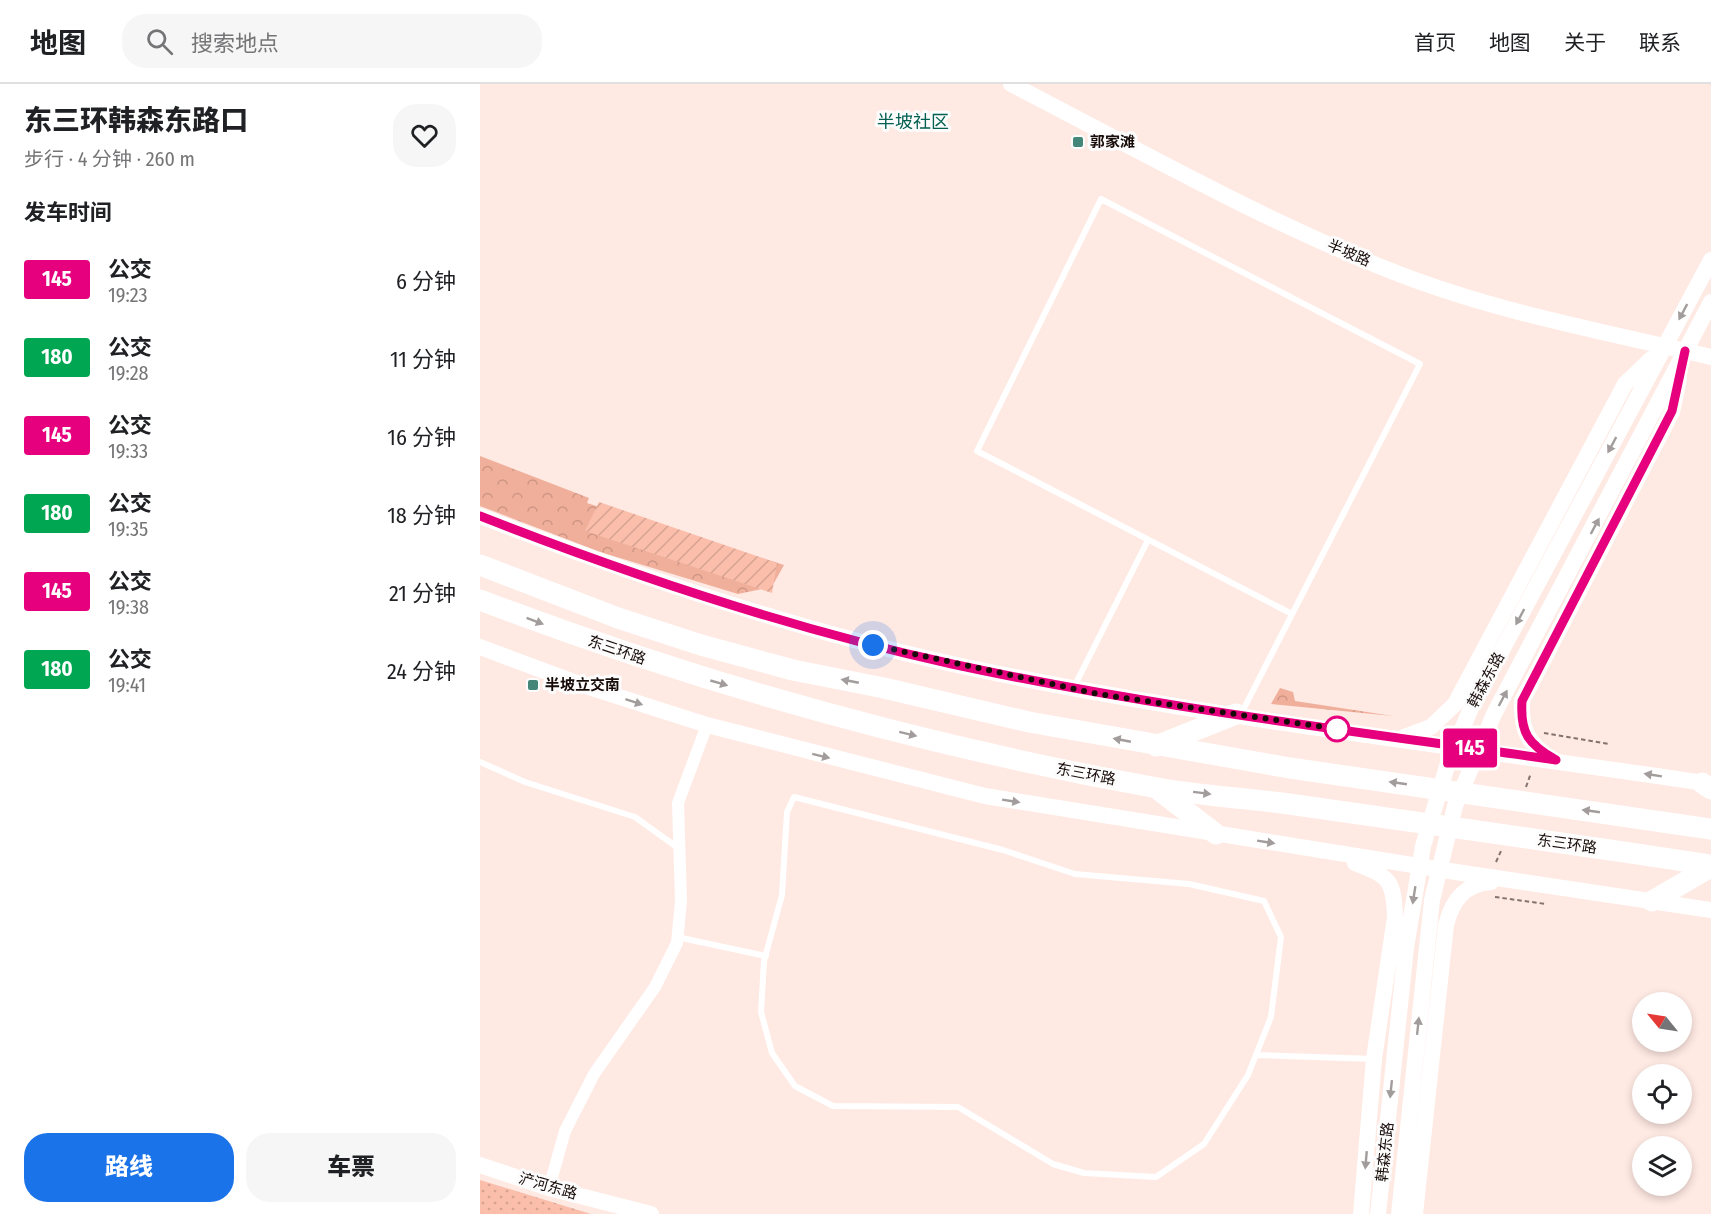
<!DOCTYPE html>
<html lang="zh">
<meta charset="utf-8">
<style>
body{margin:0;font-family:"Fira Sans Condensed","Noto Sans SC",sans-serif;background:#f6f6f6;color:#202124;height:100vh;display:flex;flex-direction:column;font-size:22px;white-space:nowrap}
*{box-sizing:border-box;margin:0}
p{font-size:20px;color:#757577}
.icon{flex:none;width:33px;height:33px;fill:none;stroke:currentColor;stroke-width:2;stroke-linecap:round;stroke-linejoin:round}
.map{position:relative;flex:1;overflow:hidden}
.details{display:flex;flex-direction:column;background:#fff;width:480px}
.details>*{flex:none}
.badge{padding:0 12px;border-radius:4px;font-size:21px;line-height:39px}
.needle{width:39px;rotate:300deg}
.buttons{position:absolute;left:1152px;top:908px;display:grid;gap:12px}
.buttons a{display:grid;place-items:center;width:60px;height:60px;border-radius:50%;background:#fff;box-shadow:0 3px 9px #0003;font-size:30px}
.you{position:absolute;width:30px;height:30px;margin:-15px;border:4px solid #fff;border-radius:50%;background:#1a73e8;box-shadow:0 0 0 9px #1a73e833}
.map>.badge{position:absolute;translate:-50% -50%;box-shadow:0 0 0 3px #fff}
h2{padding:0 24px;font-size:22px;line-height:54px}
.round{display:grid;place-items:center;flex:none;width:63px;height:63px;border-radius:24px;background:#f6f6f6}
.summary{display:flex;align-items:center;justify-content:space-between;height:102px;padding:0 24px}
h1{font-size:28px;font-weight:800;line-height:45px}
.action{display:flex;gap:12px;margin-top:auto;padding:12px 24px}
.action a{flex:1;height:69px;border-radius:24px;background:#1a73e8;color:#fff;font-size:24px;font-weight:800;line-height:69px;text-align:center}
.action a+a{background:#f6f6f6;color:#202124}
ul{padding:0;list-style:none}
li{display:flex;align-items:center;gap:18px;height:78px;padding:0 24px}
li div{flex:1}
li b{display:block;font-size:22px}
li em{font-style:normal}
li .badge{min-width:66px;font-weight:700;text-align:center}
header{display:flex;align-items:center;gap:36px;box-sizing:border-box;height:84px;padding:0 30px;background:#fff;border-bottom:2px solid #e0e0e0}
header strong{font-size:28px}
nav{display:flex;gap:33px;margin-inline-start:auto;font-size:21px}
.search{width:420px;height:54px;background:#f6f6f6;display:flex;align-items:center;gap:15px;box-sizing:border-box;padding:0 21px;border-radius:24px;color:#757577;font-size:22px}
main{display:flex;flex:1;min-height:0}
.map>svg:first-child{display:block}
.grass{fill:url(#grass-dots)}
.forest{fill:url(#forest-crowns)}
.garden{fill:url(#garden-furrows)}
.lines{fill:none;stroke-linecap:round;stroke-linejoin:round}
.path{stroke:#83736e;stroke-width:2;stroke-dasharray:4.5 3;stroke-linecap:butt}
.lane{stroke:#fff;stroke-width:6}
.street{stroke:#fff;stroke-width:12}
.secondary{stroke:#fff;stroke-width:16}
.highway{stroke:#fff;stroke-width:21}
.oneway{fill:#a29d9c}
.line-casing{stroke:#fff;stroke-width:14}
.line{stroke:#e6007e;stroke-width:9}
.walk{stroke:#160b08;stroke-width:6;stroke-dasharray:0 10.8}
.poi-dot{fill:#448678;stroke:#fcfcfc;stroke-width:2}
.stop-dot{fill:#fff;stroke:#e6007e;stroke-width:3}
.labels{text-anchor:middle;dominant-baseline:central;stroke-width:6;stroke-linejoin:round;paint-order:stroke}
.poi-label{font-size:15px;font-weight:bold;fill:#160b08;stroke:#fcfcfc;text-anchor:start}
.street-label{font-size:15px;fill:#160b08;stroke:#fcfcfc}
.quarter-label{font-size:18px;fill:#036051;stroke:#fcfcfc}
</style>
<header>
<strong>地图</strong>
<div class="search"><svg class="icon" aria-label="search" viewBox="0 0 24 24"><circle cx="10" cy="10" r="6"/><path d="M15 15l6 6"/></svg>搜索地点</div>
<nav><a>首页</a><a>地图</a><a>关于</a><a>联系</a></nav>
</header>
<main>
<section class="details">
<div class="summary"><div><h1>东三环韩森东路口</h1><p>步行 · 4 分钟 · 260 m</p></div><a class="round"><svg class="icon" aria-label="heart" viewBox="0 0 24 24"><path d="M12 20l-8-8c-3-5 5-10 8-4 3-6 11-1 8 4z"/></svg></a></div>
<h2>发车时间</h2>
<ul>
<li><span class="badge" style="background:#e6007e;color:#fff">145</span><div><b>公交</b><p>19:23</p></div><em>6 分钟</em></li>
<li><span class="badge" style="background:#00a651;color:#fff">180</span><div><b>公交</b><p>19:28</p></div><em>11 分钟</em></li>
<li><span class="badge" style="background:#e6007e;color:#fff">145</span><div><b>公交</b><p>19:33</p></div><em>16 分钟</em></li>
<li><span class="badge" style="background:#00a651;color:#fff">180</span><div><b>公交</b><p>19:35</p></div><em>18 分钟</em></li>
<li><span class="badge" style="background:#e6007e;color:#fff">145</span><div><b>公交</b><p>19:38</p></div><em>21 分钟</em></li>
<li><span class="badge" style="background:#00a651;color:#fff">180</span><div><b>公交</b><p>19:41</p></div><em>24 分钟</em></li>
</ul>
<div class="action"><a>路线</a><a>车票</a></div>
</section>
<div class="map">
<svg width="1231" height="1130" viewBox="0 0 1231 1130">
<defs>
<pattern id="grass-dots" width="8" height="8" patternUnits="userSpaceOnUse" patternTransform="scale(1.5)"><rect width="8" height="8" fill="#fbbeab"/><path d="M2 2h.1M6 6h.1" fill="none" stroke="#d6a292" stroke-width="1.8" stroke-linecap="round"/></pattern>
<pattern id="forest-crowns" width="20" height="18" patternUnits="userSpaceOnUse" patternTransform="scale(1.5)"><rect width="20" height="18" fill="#f0af9b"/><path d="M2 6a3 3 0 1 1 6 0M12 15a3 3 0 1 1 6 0" fill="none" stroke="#cd9584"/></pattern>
<pattern id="garden-furrows" width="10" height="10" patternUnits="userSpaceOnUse" patternTransform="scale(1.5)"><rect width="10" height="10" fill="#fbbeab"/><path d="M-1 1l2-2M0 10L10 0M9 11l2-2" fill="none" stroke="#d6a292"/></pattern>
</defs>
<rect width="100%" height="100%" fill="#ffe9e3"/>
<!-- grass -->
<path class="grass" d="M 0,1096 L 111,1130 L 0,1130 Z"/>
<!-- forest -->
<path class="forest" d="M 0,372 L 109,414 L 107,419 L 304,481 L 294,499 L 282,505 L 258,510 L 120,468 L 0,422 Z
M 800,604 L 813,608 L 815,617 L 913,632 L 791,620 Z"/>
<!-- garden -->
<path class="garden" d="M 119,418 L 297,479 L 292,509 L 105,447 Z"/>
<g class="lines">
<!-- path -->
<path class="path" d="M 1064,649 L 1129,660
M 1046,703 L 1051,689
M 1016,778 L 1021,767
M 1015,813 L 1066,820"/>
<!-- lane -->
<path class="lane" d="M 594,603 L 668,456
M 761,630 L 940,280 L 621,115 L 497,367 L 812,530
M 0,678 L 45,698 L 155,733 L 198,764
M 314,713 L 523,766 L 595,790 L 709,800 L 784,817 L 801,853 L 791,933 L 768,991 L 724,1060 L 676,1093 L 604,1089 L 573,1080 L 478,1023 L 353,1022 L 315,1002 L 292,969 L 281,928 L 284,877 L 302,811 L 307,728 Z
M 197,853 L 286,872
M 776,971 L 894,975"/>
<!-- street -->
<path class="street" d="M 69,1104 L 85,1047 L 114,990 L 175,903 L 197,859 L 201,817 L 198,719 L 227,641"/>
<!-- secondary -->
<path class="secondary" d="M 531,0 C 657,65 787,139 919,190 C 1020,229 1126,248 1231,273
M 0,432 C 153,491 312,545 472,580 C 722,634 978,662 1231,700
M 0,563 L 102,601 L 227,641 L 505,712 L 976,788 L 1231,826
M 924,653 L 951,643 L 975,620 L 1145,300 L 1171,275
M 1072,675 C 1047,659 1041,646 1042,617 L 1192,328 L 1199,295
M 875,779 C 909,792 914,796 915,833 L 894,975 L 881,1130
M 0,1081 L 69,1104 L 171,1130
M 898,1130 L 926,864 L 943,762 L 968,679 L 991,624 L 1231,176
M 919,1130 L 952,816 L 975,722 L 1014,630 L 1231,218
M 935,1130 L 966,841 C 972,817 984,800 1011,798"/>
<!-- highway -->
<path class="highway" d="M 0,481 L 138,534 L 221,561 L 313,586 L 404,604 L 549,638 L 810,684 L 1231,745
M 0,516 C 218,599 442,661 672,703 C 719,712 768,714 816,721 C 955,741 1093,760 1231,781
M 676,662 L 756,630
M 1222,699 L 1231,705
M 676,704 L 736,750
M 1172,817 L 1231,783"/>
</g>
<!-- one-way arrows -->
<defs><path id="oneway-solid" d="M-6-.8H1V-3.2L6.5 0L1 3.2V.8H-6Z" transform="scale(1.5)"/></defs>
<g class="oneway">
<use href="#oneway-solid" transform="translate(1203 228) rotate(118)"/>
<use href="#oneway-solid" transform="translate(1132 361) rotate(118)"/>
<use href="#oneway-solid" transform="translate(1115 442) rotate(-62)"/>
<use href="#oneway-solid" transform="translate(1040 533) rotate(118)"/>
<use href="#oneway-solid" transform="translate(55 537) rotate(21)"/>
<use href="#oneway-solid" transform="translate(370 597) rotate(-169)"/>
<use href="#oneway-solid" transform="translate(239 599) rotate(16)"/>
<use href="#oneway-solid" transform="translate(1023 614) rotate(-62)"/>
<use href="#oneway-solid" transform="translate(154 618) rotate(18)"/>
<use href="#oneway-solid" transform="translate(428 650) rotate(14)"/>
<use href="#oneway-solid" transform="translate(642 656) rotate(-169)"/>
<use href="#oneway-solid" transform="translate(341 672) rotate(14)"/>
<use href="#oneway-solid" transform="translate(1173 691) rotate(-171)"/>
<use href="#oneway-solid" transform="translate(918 699) rotate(-172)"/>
<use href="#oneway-solid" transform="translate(722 709) rotate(7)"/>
<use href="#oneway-solid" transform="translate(531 717) rotate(9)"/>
<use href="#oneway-solid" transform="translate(1111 727) rotate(-172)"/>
<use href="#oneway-solid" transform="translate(786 758) rotate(9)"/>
<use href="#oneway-solid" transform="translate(934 811) rotate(99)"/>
<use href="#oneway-solid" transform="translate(938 942) rotate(-84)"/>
<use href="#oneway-solid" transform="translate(911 1005) rotate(96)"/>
<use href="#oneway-solid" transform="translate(886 1076) rotate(95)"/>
</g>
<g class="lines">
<!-- line casing -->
<g class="line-casing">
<path id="line" d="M 0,432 C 153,492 312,545 472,580 C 671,623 874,647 1076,676 C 1048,660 1040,649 1042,617 L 1192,327 L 1205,267"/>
</g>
<!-- line -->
<use href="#line" class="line"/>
<!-- walk -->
<path class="walk" d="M 393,561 L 618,610 L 857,645"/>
</g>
<!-- markers -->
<g class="poi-dot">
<rect x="592" y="52" width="12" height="12" rx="3"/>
<rect x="47" y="595" width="12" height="12" rx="3"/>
</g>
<circle class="stop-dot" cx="857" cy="645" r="12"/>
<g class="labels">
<!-- poi labels -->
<g class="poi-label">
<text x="610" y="58">郭家滩</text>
<text x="65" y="601">半坡立交南</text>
</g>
<!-- street labels -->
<g class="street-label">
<text transform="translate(869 169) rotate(23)">半坡路</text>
<text transform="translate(137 566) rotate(19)">东三环路</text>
<text transform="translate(1006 596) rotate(-62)">韩森东路</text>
<text transform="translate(606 690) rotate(11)">东三环路</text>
<text transform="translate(1087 760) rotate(8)">东三环路</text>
<text transform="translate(905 1068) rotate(-84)">韩森东路</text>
<text transform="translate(68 1102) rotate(16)">浐河东路</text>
</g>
<!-- quarter labels -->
<g class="quarter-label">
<text x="433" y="38">半坡社区</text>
</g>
</g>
</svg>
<div class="buttons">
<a><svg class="needle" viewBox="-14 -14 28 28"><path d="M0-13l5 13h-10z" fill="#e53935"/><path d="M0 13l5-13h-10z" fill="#757577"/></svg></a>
<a><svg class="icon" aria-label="locate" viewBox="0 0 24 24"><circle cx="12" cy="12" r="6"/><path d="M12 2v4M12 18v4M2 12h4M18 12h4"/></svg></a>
<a><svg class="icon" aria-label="layers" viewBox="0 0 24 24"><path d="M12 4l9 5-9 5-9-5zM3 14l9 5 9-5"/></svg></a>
</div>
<div class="you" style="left:393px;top:561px"></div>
<b class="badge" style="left:990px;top:664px;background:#e6007e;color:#fff">145</b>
</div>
</main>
